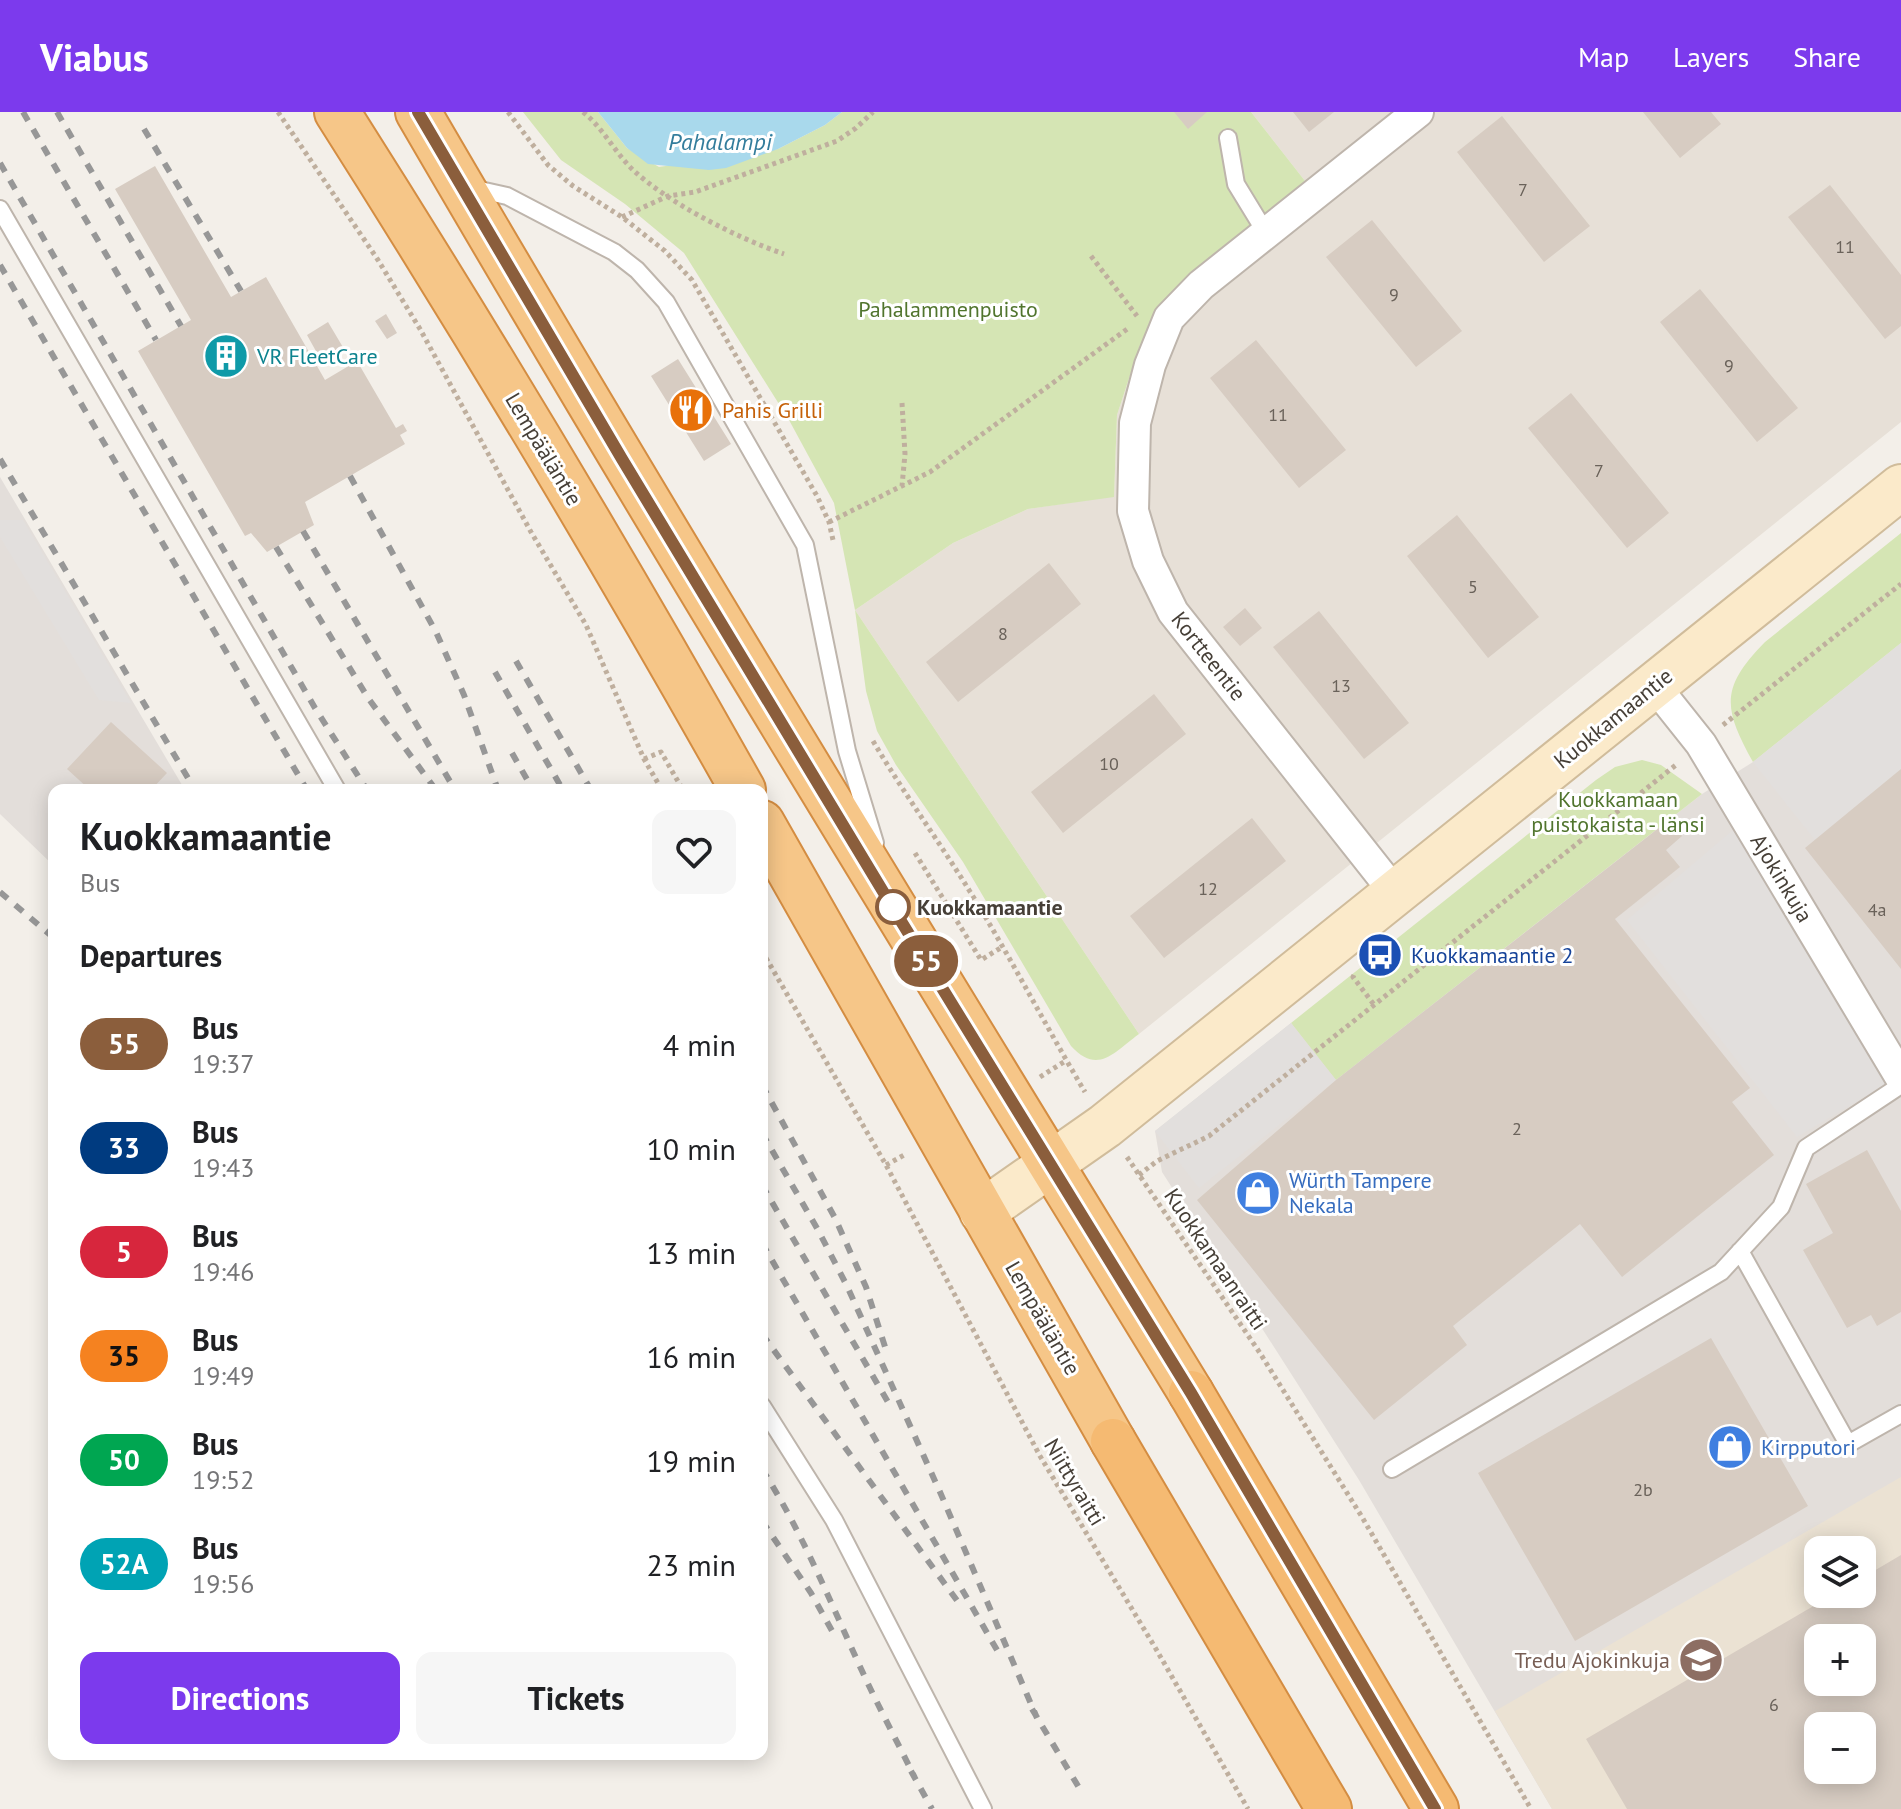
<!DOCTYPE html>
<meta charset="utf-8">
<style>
body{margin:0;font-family:"PT Sans",sans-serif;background:#f6f6f6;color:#202124;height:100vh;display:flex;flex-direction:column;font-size:30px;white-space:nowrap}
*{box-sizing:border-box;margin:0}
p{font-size:26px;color:#757577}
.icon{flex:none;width:44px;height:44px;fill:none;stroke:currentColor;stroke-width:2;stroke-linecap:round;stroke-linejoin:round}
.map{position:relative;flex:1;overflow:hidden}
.sheet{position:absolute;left:48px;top:672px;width:720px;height:976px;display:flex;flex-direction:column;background:#fff;border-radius:16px;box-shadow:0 4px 20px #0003}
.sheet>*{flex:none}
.badge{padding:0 16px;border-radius:26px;font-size:28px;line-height:52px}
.controls{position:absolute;left:1804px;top:1424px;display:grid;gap:16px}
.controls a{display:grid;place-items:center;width:72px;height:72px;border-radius:16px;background:#fff;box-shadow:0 4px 20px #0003;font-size:40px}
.map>.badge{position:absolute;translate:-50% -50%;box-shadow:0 0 0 4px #fff}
h2{padding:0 32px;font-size:30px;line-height:72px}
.round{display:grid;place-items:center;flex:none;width:84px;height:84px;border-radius:16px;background:#f6f6f6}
.summary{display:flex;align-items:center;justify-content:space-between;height:136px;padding:0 32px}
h1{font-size:38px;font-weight:700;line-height:60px}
.primary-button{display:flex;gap:16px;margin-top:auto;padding:16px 32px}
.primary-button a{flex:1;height:92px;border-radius:16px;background:#7c3aed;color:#fff;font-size:32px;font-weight:700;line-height:92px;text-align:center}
.primary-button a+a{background:#f6f6f6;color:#202124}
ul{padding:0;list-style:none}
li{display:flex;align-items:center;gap:24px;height:104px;padding:0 32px}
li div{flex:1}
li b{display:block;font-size:30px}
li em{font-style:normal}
li .badge{min-width:88px;font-weight:700;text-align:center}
header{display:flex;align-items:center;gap:48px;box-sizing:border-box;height:112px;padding:0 40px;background:#7c3aed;color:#fff}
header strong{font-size:38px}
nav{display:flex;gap:44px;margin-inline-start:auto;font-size:28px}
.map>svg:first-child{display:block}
.residential{fill:#e7e0d7}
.industrial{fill:#e3deda;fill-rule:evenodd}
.education{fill:#ebe2d3;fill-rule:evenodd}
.green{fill:#d5e5b4}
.parking{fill:#e2dfdd}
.water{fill:#a9d9ec}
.building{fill:#d7ccc2;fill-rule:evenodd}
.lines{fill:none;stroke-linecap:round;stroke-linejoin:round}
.service-casing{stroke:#beb5ac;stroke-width:20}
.minor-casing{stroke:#beb5ac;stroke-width:34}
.secondary-casing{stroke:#d0bc9b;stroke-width:48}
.trunk-casing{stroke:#d48d42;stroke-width:48}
.motorway-casing{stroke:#d48d42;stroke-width:48}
.path{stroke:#bfaf9e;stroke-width:5;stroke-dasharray:4 4;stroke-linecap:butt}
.service{stroke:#fff;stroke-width:16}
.minor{stroke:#fff;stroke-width:30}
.secondary{stroke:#fbeaca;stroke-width:44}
.trunk{stroke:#f6c688;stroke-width:44}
.motorway{stroke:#f5ba72;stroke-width:44}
.rail{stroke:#979797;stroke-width:6;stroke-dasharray:10 10;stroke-linecap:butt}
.line-casing{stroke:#fff;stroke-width:18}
.line{stroke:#8b5e3c;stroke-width:12}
.stop-dot{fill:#fff;stroke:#8b5e3c;stroke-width:4}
.labels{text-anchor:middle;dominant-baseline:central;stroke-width:6;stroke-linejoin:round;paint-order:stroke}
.number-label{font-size:18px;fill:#6a625a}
.park-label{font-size:22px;fill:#51752e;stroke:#fff}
.culture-label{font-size:22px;fill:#0d838f;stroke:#fff;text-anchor:start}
.food-label{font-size:22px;fill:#c56008;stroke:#fff;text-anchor:start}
.street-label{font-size:22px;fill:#463f37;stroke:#fff}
.stop-label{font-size:22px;font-weight:bold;fill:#463f37;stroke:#fff;text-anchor:start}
.transit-label{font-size:22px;fill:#164399;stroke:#fff;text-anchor:start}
.shop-label{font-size:22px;fill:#366cbe;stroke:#fff;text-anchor:start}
.education-label{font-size:22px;fill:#785e54;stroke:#fff;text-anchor:end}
.water-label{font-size:24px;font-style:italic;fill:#337d9c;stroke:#fff}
</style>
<header>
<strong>Viabus</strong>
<nav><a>Map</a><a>Layers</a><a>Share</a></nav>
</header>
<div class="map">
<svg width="1901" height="1697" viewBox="0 0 1901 1697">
<rect width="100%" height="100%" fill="#f3efe9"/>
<!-- residential -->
<path class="residential" d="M 1251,0 L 1901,0 L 1901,310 L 1139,922 L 855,498 L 953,431 L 1028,397 L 1114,384 L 1117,303 L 1140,233 L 1176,177 L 1305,69 Z"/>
<!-- industrial -->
<path class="industrial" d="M 0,365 L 185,678 L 54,678 L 54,754 L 0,702 Z
M 1901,531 L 1901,1697 L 1552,1697 L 1359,1368 L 1162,1060 L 1155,1019 L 1291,911 L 1337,967 L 1702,682 L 1753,650 ZM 1818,1438 L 1862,1438 L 1862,1482 L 1818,1482 ZM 1818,1526 L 1862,1526 L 1862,1570 L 1818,1570 ZM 1818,1614 L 1862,1614 L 1862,1658 L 1818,1658 Z"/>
<!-- education -->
<path class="education" d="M 1901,1365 L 1901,1697 L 1552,1697 L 1495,1599 ZM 1818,1438 L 1862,1438 L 1862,1482 L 1818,1482 ZM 1818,1526 L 1862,1526 L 1862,1570 L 1818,1570 ZM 1818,1614 L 1862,1614 L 1862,1658 L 1818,1658 Z"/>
<!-- green -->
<path class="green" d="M 523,0 L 598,0 L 627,36 L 659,55 L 778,37 L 825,13 L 842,0 L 1251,0 L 1305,69 L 1176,177 L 1140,233 L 1117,303 L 1114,385 L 1028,397 L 953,431 L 855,498 L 1139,922 C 1113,941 1098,963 1071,934 L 963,750 L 896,653 L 877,619 L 866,579 L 855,498 L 834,391 L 789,308 L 684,141 L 625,92 L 561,48 Z
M 1901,421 L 1901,531 L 1753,650 C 1723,596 1720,576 1765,530 Z
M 1642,648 L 1661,653 L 1702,682 L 1336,968 L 1291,911 L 1596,668 L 1615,655 Z"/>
<!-- parking -->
<path class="parking" d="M 0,408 L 23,408 L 131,591 L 99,588 L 0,425 Z
M 1901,531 L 1901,657 L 1815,728 L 1753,650 Z
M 1739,713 L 1891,969 L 1797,1025 L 1627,808 Z
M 1291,911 L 1336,968 L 1199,1076 L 1155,1019 Z"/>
<!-- water -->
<path class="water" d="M 598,0 L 842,0 L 825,13 L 778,37 L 726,56 L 709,58 L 648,52 L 627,36 Z"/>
<!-- building -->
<path class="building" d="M 1174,0 L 1207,0 L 1188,17 Z
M 1293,0 L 1334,0 L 1309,20 Z
M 1643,0 L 1711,0 L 1721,12 L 1680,46 Z
M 1502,4 L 1590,114 L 1544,150 L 1457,40 Z
M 155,54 L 231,185 L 266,165 L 325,268 L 357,249 L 396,316 L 403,312 L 407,319 L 400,323 L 405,332 L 305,390 L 314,413 L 267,440 L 251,421 L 245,424 L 138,239 L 191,208 L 115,77 Z
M 1830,73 L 1901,163 L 1901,214 L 1885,227 L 1788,105 Z
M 1372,108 L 1462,219 L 1416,255 L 1326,145 Z
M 1700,177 L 1798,296 L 1757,330 L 1660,210 Z
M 386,202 L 397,221 L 387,227 L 375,209 Z
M 328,210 L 344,237 L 322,250 L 307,223 Z
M 1256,228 L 1346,338 L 1299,376 L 1210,266 Z
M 678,247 L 731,332 L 704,349 L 651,264 Z
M 1571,281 L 1669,401 L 1627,436 L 1528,316 Z
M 1457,403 L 1539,505 L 1488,546 L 1407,444 Z
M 1049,451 L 1081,492 L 958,590 L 926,550 Z
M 1245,496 L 1262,516 L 1240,534 L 1223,515 Z
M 1319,499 L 1409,611 L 1364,647 L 1273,535 Z
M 1154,582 L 1186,622 L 1063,721 L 1031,680 Z
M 111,610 L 167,661 L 151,678 L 90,678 L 67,657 Z
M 1901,657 L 1901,857 L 1805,736 Z
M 1252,706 L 1286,749 L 1164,846 L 1130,804 Z
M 1669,708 L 1682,724 L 1666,738 L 1680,755 L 1615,807 L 1750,976 L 1732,990 L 1774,1043 L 1622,1165 L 1580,1112 L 1453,1214 L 1467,1233 L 1374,1308 L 1197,1088 L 1336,968 Z
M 1867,1038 L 1901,1099 L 1901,1200 L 1877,1214 L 1871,1203 L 1847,1216 L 1803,1138 L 1833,1121 L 1806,1072 Z
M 1711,1226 L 1808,1394 L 1575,1529 L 1478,1361 Z
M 1901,1443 L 1901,1697 L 1627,1697 L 1586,1627 L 1834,1482 L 1862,1482 L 1862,1466 ZM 1818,1526 L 1862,1526 L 1862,1570 L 1818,1570 ZM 1818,1614 L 1862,1614 L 1862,1658 L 1818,1658 Z"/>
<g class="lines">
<!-- service casing -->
<g class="service-casing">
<path id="service" d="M 1228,26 L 1236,72 L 1266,121
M 471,76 L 507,84 L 614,140 L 637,158 L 666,190 L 805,433 L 847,639 L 875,731
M 0,97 L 337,678
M 1740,1139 L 1848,1332 L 1901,1302
M 762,1294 L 834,1408 L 983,1697
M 1392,1357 L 1721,1160 L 1781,1095 L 1806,1036 L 1901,973"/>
</g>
<!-- minor casing -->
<g class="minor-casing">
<path id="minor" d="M 1654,573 L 1701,632 L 1901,966
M 1396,782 L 1173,500 L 1148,449 L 1133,399 L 1135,311 L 1150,253 L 1169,206 L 1201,173 L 1418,0"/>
</g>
<!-- secondary casing -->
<g class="secondary-casing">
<path id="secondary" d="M 982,1100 L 1105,1014 L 1901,375"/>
</g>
<!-- trunk casing -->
<g class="trunk-casing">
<path id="trunk" d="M 337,0 C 478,222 614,448 743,678
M 418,0 C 669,431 931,856 1191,1281
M 762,711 L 1113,1329"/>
</g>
<!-- motorway casing -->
<g class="motorway-casing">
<path id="motorway" d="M 1191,1281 L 1436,1697
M 1113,1329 L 1329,1697"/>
</g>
<!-- path -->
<path class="path" d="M 278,0 L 378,148 L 420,217 L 531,420 L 586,513 L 644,647 L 662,678
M 508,0 L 548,53 L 573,74 L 622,105 L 665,139 L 692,168 L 817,384 L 829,410 L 833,428
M 583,0 C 603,16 614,39 632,57 C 668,91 737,126 784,142
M 622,105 L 668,84 L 695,80 L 837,29 L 856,16 L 873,0
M 1091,144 L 1137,204
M 902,291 L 905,342 L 902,374
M 829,410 L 930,360 L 1130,215
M 1723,613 L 1901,472
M 873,629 C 903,680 938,728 969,778 C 1010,844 1045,913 1085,980
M 644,647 L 661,640 L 683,678
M 915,741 L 981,848 L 1002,835
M 762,839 L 886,1053 L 1040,1344 L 1156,1537 L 1248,1697
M 1354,863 L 1353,865 L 1375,894
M 1040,965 L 1067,948
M 1127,1045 L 1260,1241 L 1362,1405 L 1531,1697
M 886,1053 L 906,1042
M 1139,1063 L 1157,1049 L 1209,1024 L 1676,653"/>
<!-- service -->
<use href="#service" class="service"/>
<!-- minor -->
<use href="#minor" class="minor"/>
<!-- secondary -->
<use href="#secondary" class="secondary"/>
<!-- trunk -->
<use href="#trunk" class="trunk"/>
<!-- motorway -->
<use href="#motorway" class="motorway"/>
<!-- rail -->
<path class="rail" d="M 23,0 L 156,228
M 57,0 L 181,214
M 144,17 L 241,179
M 0,51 L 315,596 L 367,678
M 0,153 L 307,678
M 0,347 L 195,678
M 350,364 L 436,520 L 464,583 L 498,678
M 303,419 L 455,678
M 276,435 L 368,586 L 436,678
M 516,549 L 591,678
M 495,560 L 563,678
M 512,641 L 533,678
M 0,780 L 54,826
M 762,973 L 835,1106 L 866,1175 L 886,1238
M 762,1021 L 818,1118 L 847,1174 L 940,1380 L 1037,1606
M 762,1073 L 892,1297
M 762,1131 L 1001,1545
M 762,1222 L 961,1494
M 762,1357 C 803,1421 831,1492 863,1561 C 879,1596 898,1631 915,1666
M 762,1409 L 811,1481 L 836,1526
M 1032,1597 L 1081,1679
M 911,1659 L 932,1697"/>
</g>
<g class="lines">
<!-- line casing -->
<g class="line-casing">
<path id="line" d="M 418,0 L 622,347 L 896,801 L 1191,1281 L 1435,1697"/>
</g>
<!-- line -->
<use href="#line" class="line"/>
</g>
<!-- icons -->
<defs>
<g id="building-disc" transform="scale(2.3)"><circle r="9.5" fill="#0f9aa8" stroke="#fff"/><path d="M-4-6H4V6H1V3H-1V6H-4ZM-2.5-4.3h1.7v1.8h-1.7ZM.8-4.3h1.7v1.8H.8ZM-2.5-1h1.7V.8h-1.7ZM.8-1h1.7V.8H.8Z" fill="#fff"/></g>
<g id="restaurant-disc" transform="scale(2.3)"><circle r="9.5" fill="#e8710a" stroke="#fff"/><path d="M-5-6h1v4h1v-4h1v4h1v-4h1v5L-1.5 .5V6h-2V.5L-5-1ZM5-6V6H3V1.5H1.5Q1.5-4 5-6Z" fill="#fff"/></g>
<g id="bus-disc" transform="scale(2.3)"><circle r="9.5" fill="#1a4fb4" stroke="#fff"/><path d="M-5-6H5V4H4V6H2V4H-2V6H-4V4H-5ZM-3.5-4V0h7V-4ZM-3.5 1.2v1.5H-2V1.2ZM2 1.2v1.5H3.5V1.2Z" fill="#fff"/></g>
<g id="shop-disc" transform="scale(2.3)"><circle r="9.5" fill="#3f7fe0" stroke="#fff"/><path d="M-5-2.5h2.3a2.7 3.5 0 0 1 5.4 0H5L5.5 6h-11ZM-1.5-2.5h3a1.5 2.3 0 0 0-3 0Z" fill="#fff"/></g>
<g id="school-disc" transform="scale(2.3)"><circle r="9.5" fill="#8d6e63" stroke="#fff"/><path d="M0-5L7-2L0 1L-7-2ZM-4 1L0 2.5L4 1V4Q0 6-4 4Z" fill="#fff"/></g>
</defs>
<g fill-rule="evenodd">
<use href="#building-disc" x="226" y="244"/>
<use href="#restaurant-disc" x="691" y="298"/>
<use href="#bus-disc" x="1380" y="843"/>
<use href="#shop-disc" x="1258" y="1081"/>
<use href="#shop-disc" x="1730" y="1335"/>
<use href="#school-disc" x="1701" y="1548"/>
</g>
<!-- markers -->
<circle class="stop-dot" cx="893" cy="795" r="16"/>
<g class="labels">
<!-- number labels -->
<g class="number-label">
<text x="1523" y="77">7</text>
<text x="1845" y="134">11</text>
<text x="1394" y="182">9</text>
<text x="1729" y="253">9</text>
<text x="1278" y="302">11</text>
<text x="1599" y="358">7</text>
<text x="1473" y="474">5</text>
<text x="1003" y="521">8</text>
<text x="1341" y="573">13</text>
<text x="1109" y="651">10</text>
<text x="1208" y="776">12</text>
<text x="1877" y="797">4a</text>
<text x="1517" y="1016">2</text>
<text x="1643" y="1377">2b</text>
<text x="1774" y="1592">6</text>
</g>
<!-- park labels -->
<g class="park-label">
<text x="948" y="197">Pahalammenpuisto</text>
<text x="1618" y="687">Kuokkamaan<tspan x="1618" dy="25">puistokaista - länsi</tspan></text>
</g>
<!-- culture labels -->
<g class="culture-label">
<text x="257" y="244">VR FleetCare</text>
</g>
<!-- food labels -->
<g class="food-label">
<text x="722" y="298">Pahis Grilli</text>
</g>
<!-- street labels -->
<g class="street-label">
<text transform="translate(544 337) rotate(59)">Lempääläntie</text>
<text transform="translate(1209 544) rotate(52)">Kortteentie</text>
<text transform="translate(1613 606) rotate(-39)">Kuokkamaantie</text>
<text transform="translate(1782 766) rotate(59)">Ajokinkuja</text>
<text transform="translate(1216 1147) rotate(56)">Kuokkamaanraitti</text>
<text transform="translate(1043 1206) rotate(60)">Lempääläntie</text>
<text transform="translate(1075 1370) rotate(59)">Niittyraitti</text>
</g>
<!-- stop labels -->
<g class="stop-label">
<text x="917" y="795">Kuokkamaantie</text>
</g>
<!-- transit labels -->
<g class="transit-label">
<text x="1411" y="843">Kuokkamaantie 2</text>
</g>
<!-- shop labels -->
<g class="shop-label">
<text x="1289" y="1068">Würth Tampere<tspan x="1289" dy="25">Nekala</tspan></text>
<text x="1761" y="1335">Kirpputori</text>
</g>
<!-- education labels -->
<g class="education-label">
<text x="1670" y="1548">Tredu Ajokinkuja</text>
</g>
<!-- water labels -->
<g class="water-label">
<text x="720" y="29">Pahalampi</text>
</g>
</g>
</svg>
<div class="controls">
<a><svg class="icon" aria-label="layers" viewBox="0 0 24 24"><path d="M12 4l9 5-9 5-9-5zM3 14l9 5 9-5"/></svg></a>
<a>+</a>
<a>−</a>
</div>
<b class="badge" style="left:926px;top:849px;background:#8b5e3c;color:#fff">55</b>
<section class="sheet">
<div class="summary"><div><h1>Kuokkamaantie</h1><p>Bus</p></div><a class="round"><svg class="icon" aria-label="heart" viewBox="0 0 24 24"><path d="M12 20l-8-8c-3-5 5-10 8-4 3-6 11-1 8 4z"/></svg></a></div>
<h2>Departures</h2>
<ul>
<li><span class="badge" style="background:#8b5e3c;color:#fff">55</span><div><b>Bus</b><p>19:37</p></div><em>4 min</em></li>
<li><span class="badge" style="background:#003b80;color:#fff">33</span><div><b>Bus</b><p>19:43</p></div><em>10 min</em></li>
<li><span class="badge" style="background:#d7263d;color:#fff">5</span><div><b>Bus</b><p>19:46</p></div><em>13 min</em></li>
<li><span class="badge" style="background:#f58220;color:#111">35</span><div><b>Bus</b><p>19:49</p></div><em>16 min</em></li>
<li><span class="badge" style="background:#00a651;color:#fff">50</span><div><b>Bus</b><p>19:52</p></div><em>19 min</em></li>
<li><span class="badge" style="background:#00a3b4;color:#fff">52A</span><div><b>Bus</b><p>19:56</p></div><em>23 min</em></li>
</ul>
<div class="primary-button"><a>Directions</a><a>Tickets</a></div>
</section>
</div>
